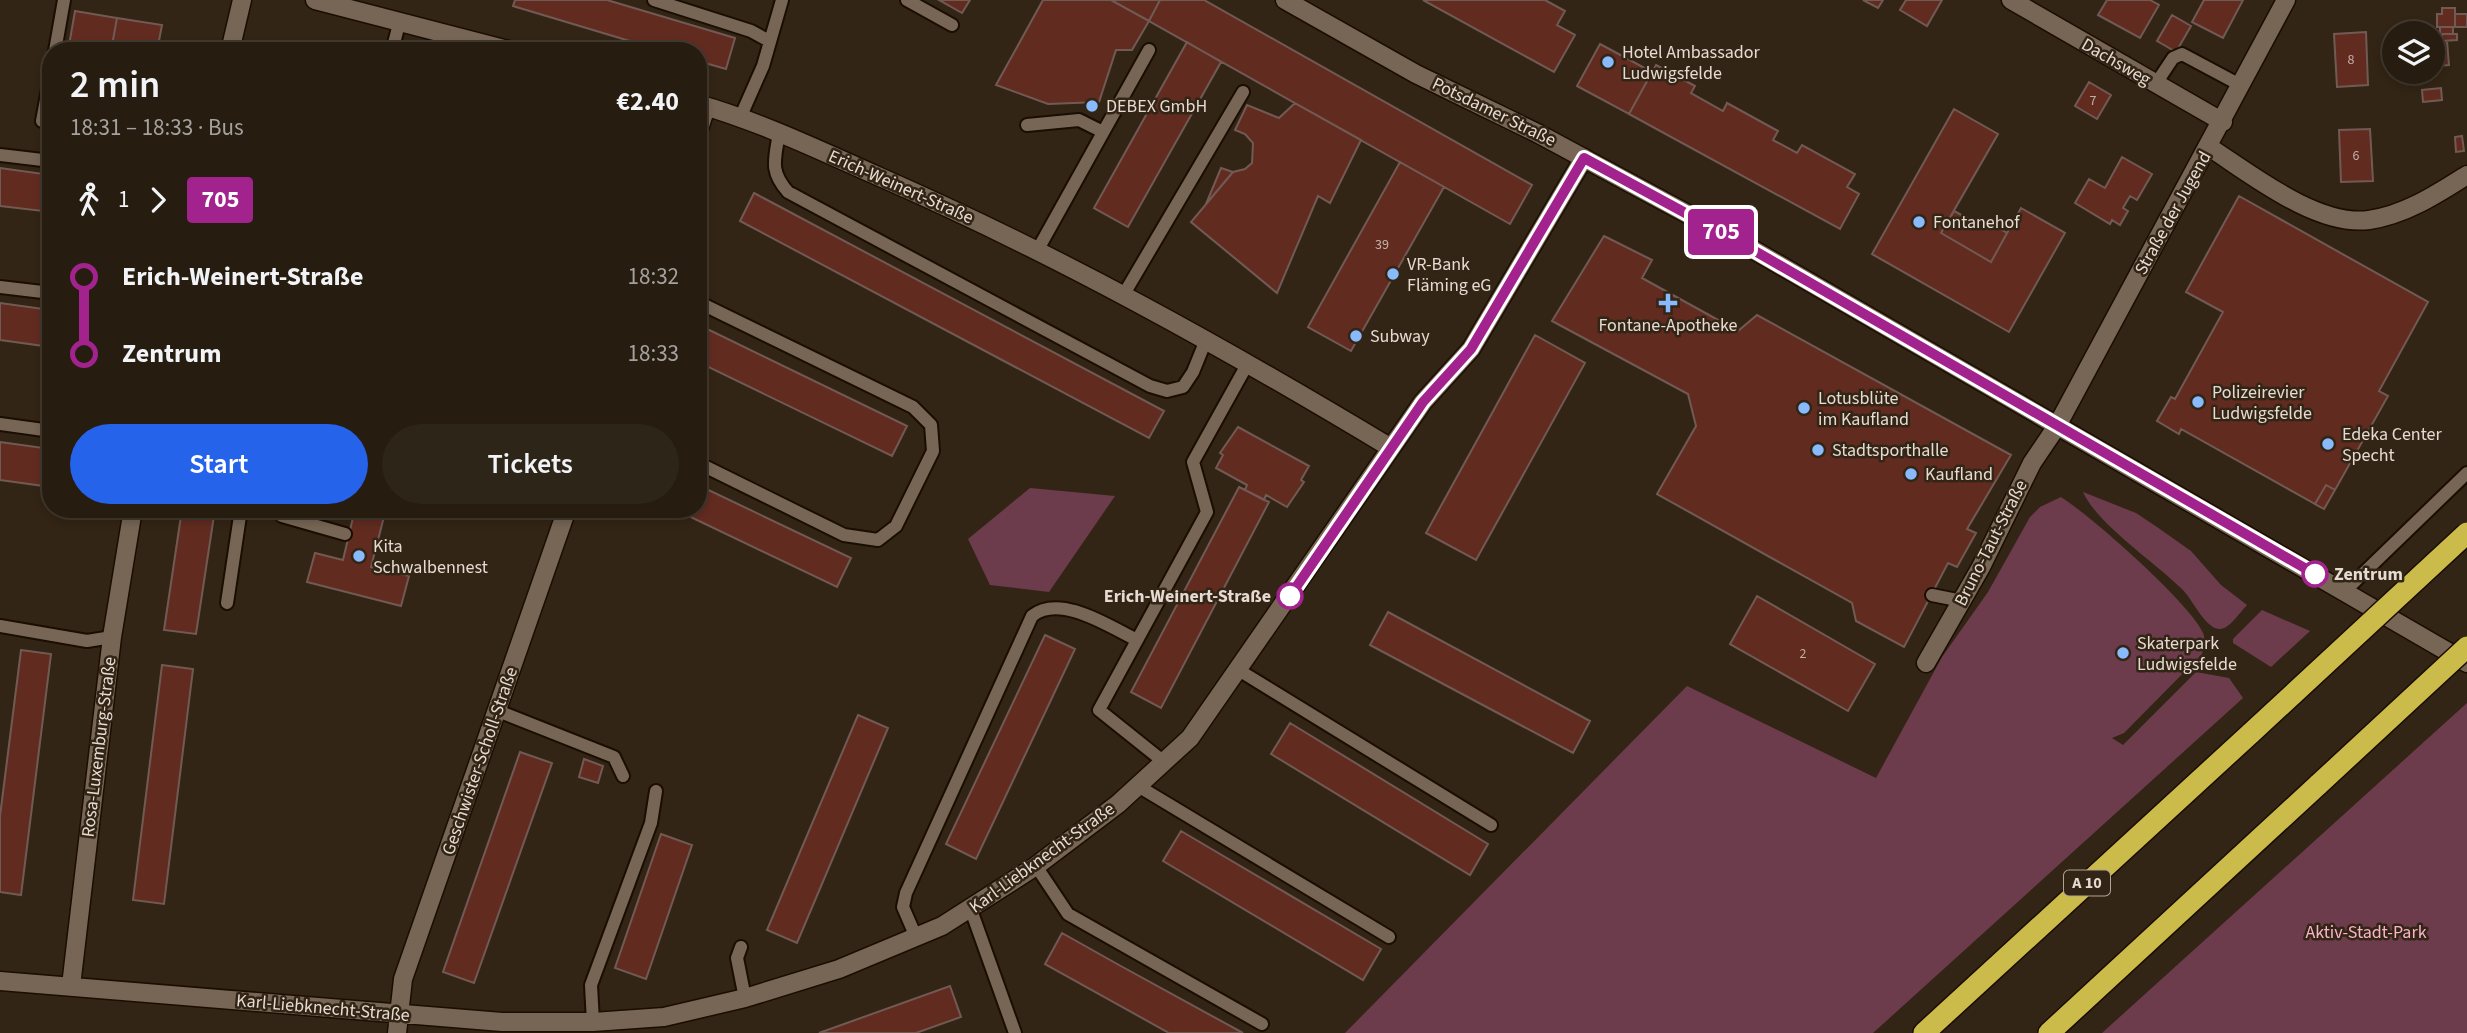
<!DOCTYPE html>
<meta charset="utf-8">
<style>
body{margin:0;font-family:"Source Sans 3",sans-serif;background:#2e2519;color:#f1f3f6;height:100vh;display:flex;flex-direction:column;font-size:26px;white-space:nowrap}
*{box-sizing:border-box;margin:0}
p{font-size:23px;color:#a4a19f}
.icon{flex:none;width:38px;height:38px;fill:none;stroke:currentColor;stroke-width:2;stroke-linecap:round;stroke-linejoin:round}
.map{position:relative;flex:1;overflow:hidden}
.panel{position:absolute;left:42px;top:42px;width:665px;height:476px;display:flex;flex-direction:column;background:#261c10;border-radius:28px;box-shadow:0 4px 10px #0003,0 0 0 2px #423a30}
.panel>*{flex:none}
.badge{padding:0 14px;border-radius:5px;font-size:24px;line-height:46px}
.buttons{position:absolute;left:2382px;top:21px;display:grid;gap:14px}
.buttons a{display:grid;place-items:center;width:63px;height:63px;border-radius:50%;background:#261c10;box-shadow:0 4px 10px #0003,0 0 0 2px #423a30;font-size:35px}
.map>.badge{position:absolute;translate:-50% -50%;box-shadow:0 0 0 4px #fff}
.legs{display:flex;align-items:center;gap:10px;height:77px;padding:0 28px;font-size:23px}
.legs p{margin-inline-start:auto}
.overview{display:flex;align-items:center;justify-content:space-between;height:119px;padding:0 28px}
h1{font-size:38px;font-weight:600;line-height:52px}
.primary-button{display:flex;gap:14px;margin-top:auto;padding:14px 28px}
.primary-button a{flex:1;height:80px;border-radius:42px;background:#2563eb;color:#fff;font-size:28px;font-weight:600;line-height:80px;text-align:center}
.primary-button a+a{background:#2e2519;color:#f1f3f6}
ul{padding:0 28px;list-style:none}
li{display:flex;align-items:center;gap:24px;height:77px;font-size:26px}
li i{display:grid;place-items:center;width:10px;height:100%;margin:0 9px;background:currentColor}
li i::after{content:'';width:18px;height:18px;margin:-9px;border:5px solid;border-radius:50%;background:#261c10}
li p{margin-inline-start:auto}
li:first-child i{background:linear-gradient(#0000 50%,currentColor 0)}
li:last-child i{background:linear-gradient(currentColor 50%,#0000 0)}
.map>svg:first-child{display:block}
.green{fill:#6c3c4c}
.building{fill:#612b20;stroke:#725a54;stroke-width:2}
.lines{fill:none;stroke-linecap:round;stroke-linejoin:round}
.lane-casing{stroke:#1a0d02;stroke-width:16}
.street-casing{stroke:#1a0d02;stroke-width:21}
.secondary-casing{stroke:#1a0d02;stroke-width:21}
.highway-casing{stroke:#1a0d02;stroke-width:24}
.lane{stroke:#765;stroke-width:12}
.street{stroke:#765;stroke-width:18}
.secondary{stroke:#765;stroke-width:18}
.highway{stroke:#cabb4a;stroke-width:21}
.highway-bridge-casing{stroke:#1a0d02;stroke-width:24;stroke-linecap:butt}
.highway-bridge{stroke:#cabb4a;stroke-width:21}
.line-1-casing{stroke:#fff;stroke-width:16}
.line-1{stroke:#a2238e;stroke-width:10}
.poi-dot{fill:#88bafc;stroke:#332515;stroke-width:2.5}
.stop-1-dot{fill:#fff;stroke:#a2238e;stroke-width:3.5}
.labels{text-anchor:middle;dominant-baseline:central;stroke-width:5;stroke-linejoin:round;paint-order:stroke}
.number-label{font-size:14px;fill:#c4afa6}
.shield{fill:#332515;stroke:#b0a499;stroke-width:2}
.shield-label{font-size:16px;font-weight:bold;fill:#e5dbd2}
.poi-label{font-size:18px;fill:#e5dbd2;stroke:#332515;text-anchor:start}
.street-label{font-size:18px;fill:#e5dbd2;stroke:#332515}
.stop-label{font-size:18px;font-weight:bold;fill:#e5dbd2;stroke:#332515;text-anchor:start}
.park-label{font-size:18px;fill:#fbb3c9;stroke:#332515}
</style>
<div class="map">
<svg width="2467" height="1033" viewBox="0 0 2467 1033">
<rect width="100%" height="100%" fill="#332515"/>
<!-- green -->
<path class="green" d="M 1030,488 L 1115,496 L 1049,592 L 990,585 L 968,539 Z
M 2083,492 L 2136,513 L 2157,527 L 2191,551 L 2221,585 L 2247,605 C 2240,612 2229,630 2219,629 C 2205,628 2192,599 2183,590 C 2156,563 2097,524 2083,492 Z
M 2061,497 C 2090,515 2191,604 2203,633 C 2206,640 2204,647 2202,654 L 2124,733 L 2112,738 L 2123,745 L 2196,672 L 2229,678 L 2243,698 L 1873,1033 L 1345,1033 L 1687,686 L 1876,778 L 1942,657 L 1988,592 L 2030,517 L 2040,507 Z
M 2262,610 L 2310,631 L 2271,667 L 2233,643 L 2233,639 Z
M 2467,703 L 2467,1033 L 2102,1033 Z"/>
<!-- building -->
<path class="building" d="M 515,0 L 607,0 L 735,38 L 726,69 L 698,61 L 698,51 L 663,51 L 513,6 Z
M 939,0 L 970,0 L 962,13 Z
M 1043,0 L 1111,0 L 1149,21 L 1132,50 L 1116,50 L 1099,102 L 1048,104 L 996,85 Z
M 1111,0 L 1160,0 L 1149,21 Z
M 1160,0 L 1204,0 L 1532,185 L 1510,224 L 1149,21 Z
M 1423,0 L 1545,0 L 1565,11 L 1557,25 L 1575,35 L 1554,72 Z
M 1863,0 L 1883,0 L 1878,8 Z
M 1906,0 L 1942,0 L 1927,26 L 1900,10 Z
M 2107,0 L 2150,0 L 2159,5 L 2140,38 L 2098,15 Z
M 2204,0 L 2243,0 L 2223,38 L 2192,22 Z
M 2442,8 L 2455,8 L 2455,27 L 2437,27 L 2437,14 L 2442,14 Z
M 75,11 L 117,18 L 111,51 L 68,51 Z
M 2455,14 L 2467,14 L 2467,27 L 2455,27 Z
M 2172,15 L 2191,26 L 2176,52 L 2157,41 Z
M 117,18 L 162,25 L 157,51 L 111,51 Z
M 2440,27 L 2453,27 L 2453,34 L 2440,34 Z
M 2366,32 L 2368,85 L 2337,87 L 2334,34 Z
M 2442,34 L 2457,34 L 2457,40 L 2442,41 Z
M 2447,41 L 2449,65 L 2439,66 L 2437,42 Z
M 1187,42 L 1221,62 L 1128,227 L 1094,208 Z
M 1600,44 L 1652,72 L 1629,114 L 1577,86 Z
M 1656,65 L 1695,86 L 1691,93 L 1723,111 L 1727,103 L 1778,131 L 1773,140 L 1797,153 L 1802,145 L 1855,174 L 1847,187 L 1859,194 L 1840,229 L 1629,114 Z
M 2089,82 L 2111,95 L 2097,119 L 2075,106 Z
M 2441,88 L 2442,100 L 2423,102 L 2422,90 Z
M 1295,103 L 1361,140 L 1330,203 L 1318,196 L 1277,293 L 1191,222 L 1233,172 L 1245,169 L 1252,163 L 1253,143 L 1245,134 L 1235,130 L 1247,105 L 1279,118 Z
M 1954,109 L 1998,134 L 1941,233 L 1991,262 L 2021,208 L 2065,233 L 2009,332 L 1872,254 Z
M 2370,129 L 2373,181 L 2341,182 L 2339,130 Z
M 2462,136 L 2464,151 L 2456,152 L 2455,137 Z
M 2122,157 L 2152,174 L 2137,200 L 2130,196 L 2123,208 L 2128,211 L 2120,225 L 2112,220 L 2110,224 L 2075,203 L 2089,179 L 2105,188 Z
M 1400,162 L 1444,187 L 1351,351 L 1308,327 Z
M 0,168 L 51,175 L 51,212 L 0,206 Z
M 1221,168 L 1233,172 L 1206,204 Z
M 754,193 L 1164,411 L 1149,438 L 740,221 Z
M 2239,196 L 2428,302 L 2379,391 L 2388,396 L 2335,490 L 2326,485 L 2315,504 L 2181,429 L 2179,434 L 2157,421 L 2171,397 L 2175,399 L 2223,312 L 2186,292 Z
M 1954,211 L 1978,224 L 1981,218 L 2007,233 L 1991,262 L 1941,233 Z
M 1604,236 L 1652,260 L 1642,278 L 1738,331 L 1757,315 L 2011,455 L 1967,529 L 1976,533 L 1957,567 L 1948,563 L 1904,647 L 1856,621 L 1852,603 L 1657,494 L 1696,426 L 1688,394 L 1552,321 Z
M 0,303 L 51,310 L 51,347 L 0,340 Z
M 699,325 L 907,426 L 892,456 L 698,362 Z
M 1535,335 L 1585,363 L 1476,560 L 1426,533 Z
M 1238,427 L 1309,466 L 1301,480 L 1304,482 L 1287,507 L 1266,495 L 1264,500 L 1245,490 L 1247,485 L 1216,468 L 1223,455 L 1220,453 Z
M 0,442 L 51,449 L 51,487 L 0,480 Z
M 698,485 L 851,558 L 837,587 L 674,509 L 698,509 Z
M 2326,485 L 2335,490 L 2324,509 L 2315,504 Z
M 1239,487 L 1269,502 L 1161,708 L 1131,692 Z
M 182,509 L 215,509 L 196,634 L 164,630 Z
M 355,509 L 386,509 L 371,567 L 409,576 L 401,606 L 307,582 L 315,553 L 343,560 Z
M 1757,596 L 1875,664 L 1848,711 L 1730,644 Z
M 1388,612 L 1590,721 L 1573,753 L 1370,645 Z
M 1045,635 L 1075,649 L 976,859 L 946,844 Z
M 21,650 L 51,654 L 21,895 L 0,892 L 0,816 Z
M 162,665 L 193,669 L 164,904 L 133,900 Z
M 858,715 L 888,728 L 797,943 L 767,930 Z
M 1290,723 L 1488,844 L 1470,875 L 1271,754 Z
M 520,752 L 552,763 L 474,983 L 443,972 Z
M 584,759 L 603,766 L 598,783 L 579,777 Z
M 1181,831 L 1381,949 L 1363,980 L 1163,861 Z
M 661,834 L 692,845 L 646,979 L 615,968 Z
M 1062,933 L 1119,965 L 1243,1033 L 1169,1033 L 1045,964 Z
M 950,986 L 961,1017 L 916,1033 L 819,1033 Z"/>
<g class="lines">
<!-- lane casing -->
<g class="lane-casing">
<path id="lane" d="M 654,0 L 751,31 L 769,41
M 907,0 L 952,25
M 55,51 L 64,0
M 392,51 L 400,20
M 51,73 L 42,121 L 51,123
M 2155,85 L 2173,58 L 2182,54 L 2242,86
M 740,118 L 763,66 L 782,0
M 1027,125 L 1079,120 L 1103,132
M 779,133 C 775,159 769,171 788,192 L 1150,386 L 1167,391 L 1183,387 L 1193,372 L 1206,340
M 0,155 L 51,161
M 1037,251 L 1149,50
M 0,287 L 51,293
M 1124,294 L 1243,92
M 698,302 L 913,407 L 931,425 L 933,451 L 896,526 L 878,540 L 844,535 L 698,463
M 0,424 L 51,431
M 283,509 L 282,516 L 345,534
M 2345,591 L 2467,473
M 1932,595 L 1962,601
M 227,603 L 241,509
M 0,626 L 87,641 L 112,637
M 1237,669 L 1491,825
M 498,711 L 614,757 L 623,776
M 1164,762 L 1099,710 L 1207,512 L 1193,462 L 1248,363
M 1138,786 L 1389,937
M 1036,866 L 1068,914 L 1262,1024
M 971,910 L 1015,1033
M 916,937 L 903,907 L 906,893 L 1032,616 C 1060,593 1110,627 1137,640
M 741,947 L 737,958 L 745,998
M 593,1022 L 591,985 L 651,823 L 656,791"/>
</g>
<!-- street casing -->
<g class="street-casing">
<path id="street" d="M 315,0 L 512,51
M 2011,0 L 2223,122
M 230,51 L 242,0
M 698,104 C 761,122 821,151 880,177 C 1058,255 1225,348 1391,448
M 698,132 L 706,107
M 2209,147 C 2251,174 2317,227 2369,220 C 2405,215 2437,194 2467,175
M 1926,663 L 1981,567 L 2032,463 L 2057,426 L 2286,0
M 0,981 L 502,1022 L 593,1022 L 664,1017 L 745,998 L 839,969 L 942,926 L 1036,866 L 1118,804 L 1190,738 L 1423,402 L 1471,349 L 1584,158
M 71,986 L 112,637 L 133,509
M 397,1033 L 403,979 L 567,509"/>
</g>
<!-- secondary casing -->
<g class="secondary-casing">
<path id="secondary" d="M 1285,0 L 1416,74 L 1537,133 L 1747,246 L 2467,663"/>
</g>
<!-- highway casing -->
<g class="highway-casing">
<path id="highway" d="M 1924,1033 L 2251,733
M 2049,1033 L 2319,784"/>
</g>
<!-- lane -->
<use href="#lane" class="lane"/>
<!-- street -->
<use href="#street" class="street"/>
<!-- secondary -->
<use href="#secondary" class="secondary"/>
<!-- highway -->
<use href="#highway" class="highway"/>
<!-- highway-bridge casing -->
<g class="highway-bridge-casing">
<path id="highway-bridge" d="M 2251,733 L 2467,533
M 2319,784 L 2467,647"/>
</g>
<!-- highway-bridge -->
<use href="#highway-bridge" class="highway-bridge"/>
</g>
<g class="lines">
<!-- line-1 casing -->
<g class="line-1-casing">
<path id="line-1" d="M 1290,596 L 1423,402 L 1471,349 L 1584,158 L 1748,247 L 2315,574"/>
</g>
<!-- line-1 -->
<use href="#line-1" class="line-1"/>
</g>
<!-- markers -->
<g class="poi-dot">
<circle cx="1608" cy="62" r="7"/>
<circle cx="1092" cy="106" r="7"/>
<circle cx="1919" cy="222" r="7"/>
<circle cx="1393" cy="274" r="7"/>
<path d="M1664.5 292.5h7v7h7v7h-7v7h-7v-7h-7v-7h7z"/>
<circle cx="1356" cy="336" r="7"/>
<circle cx="2198" cy="402" r="7"/>
<circle cx="1804" cy="408" r="7"/>
<circle cx="2328" cy="444" r="7"/>
<circle cx="1818" cy="450" r="7"/>
<circle cx="1911" cy="474" r="7"/>
<circle cx="359" cy="556" r="7"/>
<circle cx="2123" cy="653" r="7"/>
</g>
<g class="stop-1-dot">
<circle cx="2315" cy="574" r="12"/>
<circle cx="1290" cy="596" r="12"/>
</g>
<g class="labels">
<!-- number labels -->
<g class="number-label">
<text x="2351" y="60">8</text>
<text x="2093" y="101">7</text>
<text x="2356" y="156">6</text>
<text x="1382" y="245">39</text>
<text x="1803" y="654">2</text>
</g>
<!-- shield labels -->
<rect class="shield" x="2064" y="870.5" width="46" height="25" rx="5"/>
<g class="shield-label">
<text x="2087" y="883">A 10</text>
</g>
<!-- poi labels -->
<g class="poi-label">
<text x="1622" y="52">Hotel Ambassador<tspan x="1622" dy="21">Ludwigsfelde</tspan></text>
<text x="1106" y="106">DEBEX GmbH</text>
<text x="1933" y="222">Fontanehof</text>
<text x="1407" y="264">VR-Bank<tspan x="1407" dy="21">Fläming eG</tspan></text>
<text x="1668" y="325" text-anchor="middle">Fontane-Apotheke</text>
<text x="1370" y="336">Subway</text>
<text x="2212" y="392">Polizeirevier<tspan x="2212" dy="21">Ludwigsfelde</tspan></text>
<text x="1818" y="398">Lotusblüte<tspan x="1818" dy="21">im Kaufland</tspan></text>
<text x="2342" y="434">Edeka Center<tspan x="2342" dy="21">Specht</tspan></text>
<text x="1832" y="450">Stadtsporthalle</text>
<text x="1925" y="474">Kaufland</text>
<text x="373" y="546">Kita<tspan x="373" dy="21">Schwalbennest</tspan></text>
<text x="2137" y="643">Skaterpark<tspan x="2137" dy="21">Ludwigsfelde</tspan></text>
</g>
<!-- street labels -->
<g class="street-label">
<text transform="translate(2116 62) rotate(30)">Dachsweg</text>
<text transform="translate(1494 112) rotate(26)">Potsdamer Straße</text>
<text transform="translate(901 187) rotate(24)">Erich-Weinert-Straße</text>
<text transform="translate(2173 213) rotate(-61)">Straße der Jugend</text>
<text transform="translate(1991 543) rotate(-63)">Bruno-Taut-Straße</text>
<text transform="translate(99 747) rotate(-83)">Rosa-Luxemburg-Straße</text>
<text transform="translate(480 761) rotate(-71)">Geschwister-Scholl-Straße</text>
<text transform="translate(1042 858) rotate(-36)">Karl-Liebknecht-Straße</text>
<text transform="translate(323 1008) rotate(5)">Karl-Liebknecht-Straße</text>
</g>
<!-- stop labels -->
<g class="stop-label">
<text x="2334" y="574">Zentrum</text>
<text x="1271" y="596" text-anchor="end">Erich-Weinert-Straße</text>
</g>
<!-- park labels -->
<g class="park-label">
<text x="2366" y="932">Aktiv-Stadt-Park</text>
</g>
</g>
</svg>
<div class="buttons">
<a><svg class="icon" aria-label="layers" viewBox="0 0 24 24"><path d="M12 4l9 5-9 5-9-5zM3 14l9 5 9-5"/></svg></a>
</div>
<b class="badge" style="left:1721px;top:232px;background:#a2238e;color:#fff">705</b>
<section class="panel">
<div class="overview"><div><h1>2 min</h1><p>18:31 – 18:33 · Bus</p></div><b>€2.40</b></div>
<div class="legs"><svg class="icon" aria-label="walk" viewBox="0 0 24 24"><circle cx="13" cy="4" r="2"/><path d="M13 8l-2 6 4 7M11 14l-3 7M7 12l3-4h3l4 4"/></svg>1<svg class="icon" aria-label="forward" viewBox="0 0 24 24"><path d="M9 5l7 7-7 7"/></svg><b class="badge" style="background:#a2238e;color:#fff">705</b></div>
<ul>
<li><i style="color:#a2238e"></i><b>Erich-Weinert-Straße</b><p>18:32</p></li>
<li><i style="color:#a2238e"></i><b>Zentrum</b><p>18:33</p></li>
</ul>
<div class="primary-button"><a>Start</a><a>Tickets</a></div>
</section>
</div>
